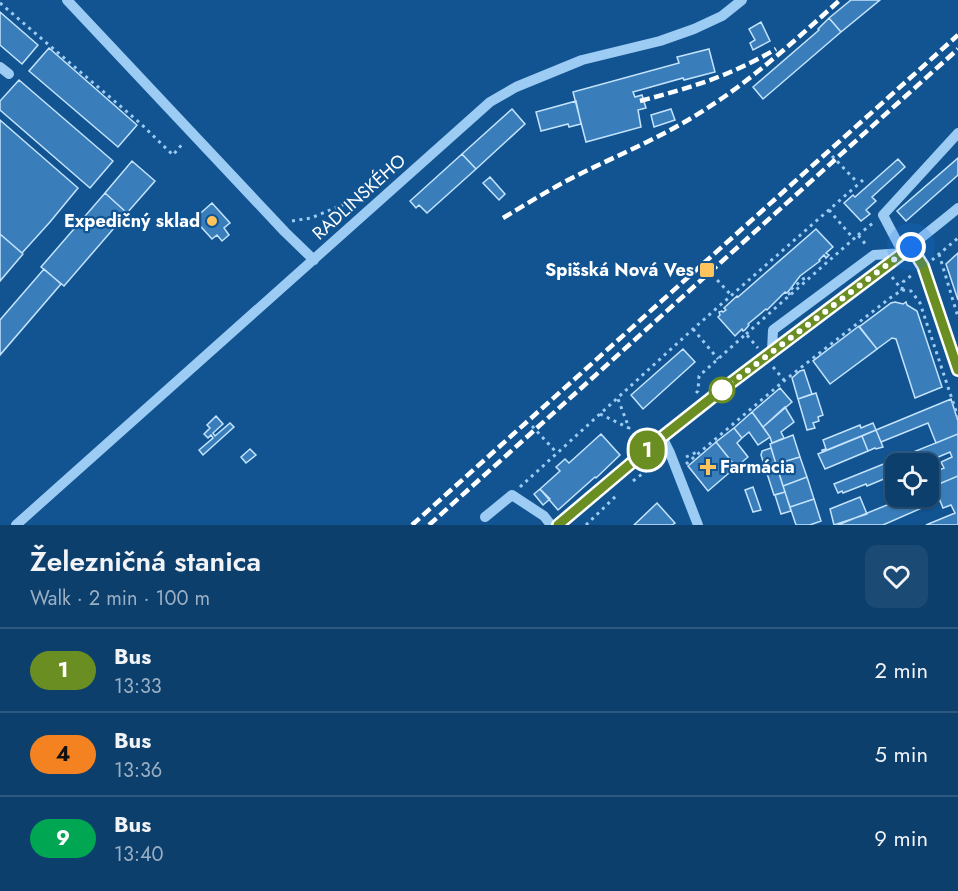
<!DOCTYPE html>
<meta charset="utf-8">
<style>
body{margin:0;font-family:Jost,sans-serif;background:#1b4a75;color:#f1f3f6;height:100vh;display:flex;flex-direction:column;font-size:22px;white-space:nowrap}
*{box-sizing:border-box;margin:0}
p{font-size:20px;color:#9aafc2}
.icon{flex:none;width:33px;height:33px;fill:none;stroke:currentColor;stroke-width:2;stroke-linecap:round;stroke-linejoin:round}
.map{position:relative;height:525px;overflow:hidden}
.details{display:flex;flex-direction:column;background:#0d3f6d;flex:1}
.details>*{flex:none}
.badge{padding:0 12px;border-radius:20px;font-size:21px;line-height:39px}
.tools{position:absolute;left:885px;top:453px;display:grid;gap:12px}
.tools a{display:grid;place-items:center;width:54px;height:54px;border-radius:12px;background:#0d3f6d;box-shadow:0 2px 4px #0004,0 0 0 2px #2d5880;font-size:30px}
.you{position:absolute;width:30px;height:30px;margin:-15px;border:4px solid #fff;border-radius:50%;background:#1a73e8;box-shadow:0 0 0 9px #1a73e833}
.map>.badge{position:absolute;translate:-50% -50%;box-shadow:0 0 0 3px #fff}
.round{display:grid;place-items:center;flex:none;width:63px;height:63px;border-radius:12px;background:#1b4a75}
.summary{display:flex;align-items:center;justify-content:space-between;height:102px;padding:0 30px}
h1{font-size:28px;font-weight:600;line-height:45px}
ul{padding:0;list-style:none}
li{display:flex;align-items:center;gap:18px;height:84px;padding:0 30px;border-top:2px solid #2d5880}
li div{flex:1}
li b{display:block;font-size:22px}
li em{font-style:normal}
li .badge{min-width:66px;font-weight:700;text-align:center}
.map>svg:first-child{display:block}
.building{fill:#397eba;stroke:#c4e3fd;stroke-width:1.5}
.lines{fill:none;stroke-linecap:round;stroke-linejoin:round}
.path{stroke:#9ccbf3;stroke-width:3;stroke-dasharray:3 4.5;stroke-linecap:butt}
.minor{stroke:#9ccbf3;stroke-width:10}
.rail{stroke:#fff;stroke-width:4.5;stroke-dasharray:10 4.5;stroke-linecap:butt}
.line-casing{stroke:#fff;stroke-width:14}
.line{stroke:#6b8e23;stroke-width:9}
.walk{stroke:#fff;stroke-width:6;stroke-dasharray:0 10.8}
.poi-dot{fill:#ffc35e;stroke:#115491;stroke-width:2}
.stop-dot{fill:#fff;stroke:#6b8e23;stroke-width:3}
.labels{text-anchor:middle;dominant-baseline:central;stroke-width:4.5;stroke-linejoin:round;paint-order:stroke}
.street-label{font-size:18px;fill:#fff;stroke:#115491}
.poi-label{font-size:18px;font-weight:bold;fill:#fff;stroke:#115491;text-anchor:end}
</style>
<div class="map">
<svg width="958" height="525" viewBox="0 0 958 525">
<rect width="100%" height="100%" fill="#115491"/>
<!-- building -->
<path class="building" d="M 851,0 L 880,0 L 841,32 L 829,18 Z
M 0,12 L 38,45 L 22,64 L 0,45 Z
M 829,18 L 841,32 L 763,99 L 753,87 L 819,30 L 818,29 Z
M 761,22 L 770,41 L 753,50 L 750,43 L 755,40 L 749,29 Z
M 49,48 L 137,125 L 118,147 L 29,71 Z
M 709,49 L 715,72 L 684,80 L 683,78 L 633,92 L 635,97 L 642,95 L 646,108 L 638,110 L 641,127 L 586,142 L 573,92 L 679,63 L 677,57 Z
M 19,80 L 113,161 L 90,188 L 0,110 L 0,101 Z
M 576,101 L 581,124 L 569,127 L 568,124 L 541,131 L 536,112 Z
M 512,109 L 525,124 L 476,169 L 462,154 Z
M 671,109 L 675,120 L 654,127 L 651,115 Z
M 0,120 L 78,188 L 50,222 L 22,253 L 0,234 Z
M 462,154 L 476,169 L 427,213 L 419,205 L 416,208 L 410,201 Z
M 958,158 L 958,175 L 906,221 L 897,211 Z
M 898,159 L 905,167 L 872,197 L 876,201 L 866,210 L 870,214 L 861,221 L 844,203 L 853,195 L 855,197 Z
M 132,161 L 155,181 L 127,213 L 105,193 Z
M 490,177 L 505,194 L 499,200 L 483,183 Z
M 105,193 L 127,213 L 64,286 L 41,267 Z
M 212,203 L 230,223 L 224,228 L 229,235 L 222,241 L 217,235 L 212,239 L 194,219 Z
M 816,229 L 833,247 L 826,253 L 829,255 L 826,258 L 824,255 L 819,260 L 820,261 L 800,276 L 788,292 L 786,293 L 785,292 L 767,310 L 766,309 L 748,324 L 749,325 L 745,330 L 743,331 L 742,329 L 735,336 L 718,317 L 720,315 L 719,312 L 722,311 L 723,312 L 726,310 L 724,308 L 737,296 L 738,297 Z
M 0,234 L 23,254 L 0,281 Z
M 958,253 L 958,300 L 946,264 Z
M 44,269 L 61,284 L 0,355 L 0,320 Z
M 895,302 L 903,304 L 906,302 L 907,305 L 917,311 L 942,387 L 915,398 L 896,339 L 892,338 L 877,349 L 859,327 L 891,303 Z
M 859,326 L 877,349 L 830,384 L 813,361 Z
M 683,349 L 695,362 L 643,409 L 631,395 Z
M 804,370 L 812,394 L 798,399 L 792,378 L 800,371 Z
M 780,388 L 792,402 L 763,427 L 752,412 Z
M 816,393 L 823,415 L 818,417 L 819,421 L 813,423 L 815,428 L 807,430 L 798,399 Z
M 951,399 L 958,421 L 958,434 L 936,443 L 928,423 L 881,442 L 876,430 Z
M 785,407 L 794,422 L 781,432 L 784,438 L 772,443 L 770,437 L 763,427 Z
M 752,412 L 770,437 L 758,445 L 749,432 L 742,438 L 734,428 Z
M 216,416 L 223,424 L 213,433 L 215,436 L 230,423 L 234,427 L 203,455 L 199,450 L 213,438 L 211,435 L 208,438 L 204,434 L 210,428 L 207,425 Z
M 873,423 L 876,430 L 822,452 L 822,450 L 826,449 L 823,440 L 860,425 L 861,428 Z
M 734,428 L 742,438 L 737,443 L 748,457 L 736,467 L 716,442 Z
M 876,430 L 883,447 L 876,449 L 875,448 L 868,451 L 862,436 Z
M 601,434 L 620,455 L 596,478 L 595,477 L 558,510 L 540,489 L 560,471 L 556,467 L 565,459 L 569,463 Z
M 958,434 L 958,476 L 932,487 L 928,478 L 928,474 L 944,468 L 941,462 L 952,457 L 950,452 L 922,464 L 896,464 L 896,474 L 867,486 L 866,484 L 843,493 L 842,491 L 838,493 L 834,484 Z
M 793,435 L 800,457 L 776,464 L 770,444 Z
M 862,436 L 868,451 L 825,469 L 818,454 Z
M 716,442 L 736,467 L 708,491 L 688,466 Z
M 771,448 L 785,492 L 774,495 L 761,455 L 762,451 Z
M 250,449 L 256,455 L 246,463 L 241,457 Z
M 800,457 L 807,477 L 783,486 L 776,464 Z
M 958,476 L 958,525 L 926,525 L 955,513 L 951,505 L 943,508 L 934,486 Z
M 807,477 L 814,499 L 790,507 L 783,486 Z
M 934,486 L 940,500 L 883,525 L 838,525 L 909,496 L 928,496 L 928,488 Z
M 753,487 L 761,510 L 753,512 L 745,490 Z
M 540,489 L 550,499 L 543,505 L 534,494 Z
M 785,492 L 791,511 L 781,514 L 775,495 Z
M 860,497 L 867,514 L 834,525 L 830,509 Z
M 814,499 L 821,521 L 810,525 L 796,525 L 790,507 Z
M 657,503 L 675,523 L 672,525 L 634,525 Z"/>
<g class="lines">
<!-- path -->
<path class="path" d="M 0,3 L 140,123 L 173,155 L 184,142
M 832,156 L 858,183
M 829,210 L 853,238
M 292,221 L 311,218 L 364,196
M 858,235 L 873,223
M 939,254 L 958,317
M 932,260 L 958,238
M 707,269 L 731,295
M 892,277 L 902,290
M 902,290 L 903,282 L 912,275
M 790,295 L 788,292 L 803,279 L 808,277
M 693,329 L 718,359
M 746,334 L 858,235 L 867,246
M 773,367 L 784,380
M 696,393 L 698,391 L 699,376 L 746,334 L 758,348
M 600,414 L 629,428 L 618,399
M 532,426 L 557,453
M 686,457 L 699,451
M 686,464 L 785,380 L 890,298 L 902,290 L 911,291 L 920,303 L 958,417
M 633,481 L 659,461
M 520,487 L 693,329 L 863,180
M 586,525 L 617,495"/>
<!-- minor -->
<path class="minor" d="M 67,0 L 285,232 L 314,260
M 0,67 L 9,74
M 911,247 L 923,266 L 958,370
M 772,351 L 773,330 L 874,255 L 903,253 L 883,215 L 958,133
M 662,437 L 670,453 L 698,525
M 485,517 L 512,495 L 544,516 L 551,525
M 16,525 L 490,102 L 516,87 L 582,60 L 660,41 L 694,29 L 722,16 L 742,0
M 558,525 C 613,479 667,433 723,389 C 801,328 882,271 958,208"/>
<!-- rail -->
<path class="rail" d="M 640,101 C 690,88 730,76 776,49
M 503,218 C 525,205 547,191 570,179 C 611,158 654,141 693,117 C 747,85 793,42 840,0
M 412,525 L 958,35
M 429,525 L 958,49"/>
</g>
<g class="lines">
<!-- line casing -->
<g class="line-casing">
<path id="line" d="M 558,525 L 662,437 L 724,388 L 911,247 L 923,266 L 958,370"/>
</g>
<!-- line -->
<use href="#line" class="line"/>
<!-- walk -->
<path class="walk" d="M 722,390 L 884,267 L 911,247"/>
</g>
<!-- markers -->
<g class="poi-dot">
<circle cx="212" cy="221" r="6"/>
<rect x="699" y="262" width="16" height="16" rx="3"/>
<path d="M705 458h6v6h6v6h-6v6h-6v-6h-6v-6h6z"/>
</g>
<circle class="stop-dot" cx="722" cy="390" r="12"/>
<g class="labels">
<!-- street labels -->
<g class="street-label">
<text transform="translate(359 197) rotate(-42)">RADLINSKÉHO</text>
</g>
<!-- poi labels -->
<g class="poi-label">
<text x="200" y="221">Expedičný sklad</text>
<text x="694" y="270">Spišská Nová Ves</text>
<text x="720" y="467" text-anchor="start">Farmácia</text>
</g>
</g>
</svg>
<div class="tools">
<a><svg class="icon" aria-label="locate" viewBox="0 0 24 24"><circle cx="12" cy="12" r="6"/><path d="M12 2v4M12 18v4M2 12h4M18 12h4"/></svg></a>
</div>
<div class="you" style="left:911px;top:247px"></div>
<b class="badge" style="left:647px;top:450px;background:#6b8e23;color:#fff">1</b>
</div>
<section class="details">
<div class="summary"><div><h1>Železničná stanica</h1><p>Walk · 2 min · 100 m</p></div><a class="round"><svg class="icon" aria-label="heart" viewBox="0 0 24 24"><path d="M12 20l-8-8c-3-5 5-10 8-4 3-6 11-1 8 4z"/></svg></a></div>
<ul>
<li><span class="badge" style="background:#6b8e23;color:#fff">1</span><div><b>Bus</b><p>13:33</p></div><em>2 min</em></li>
<li><span class="badge" style="background:#f58220;color:#111">4</span><div><b>Bus</b><p>13:36</p></div><em>5 min</em></li>
<li><span class="badge" style="background:#00a651;color:#fff">9</span><div><b>Bus</b><p>13:40</p></div><em>9 min</em></li>
</ul>
</section>
